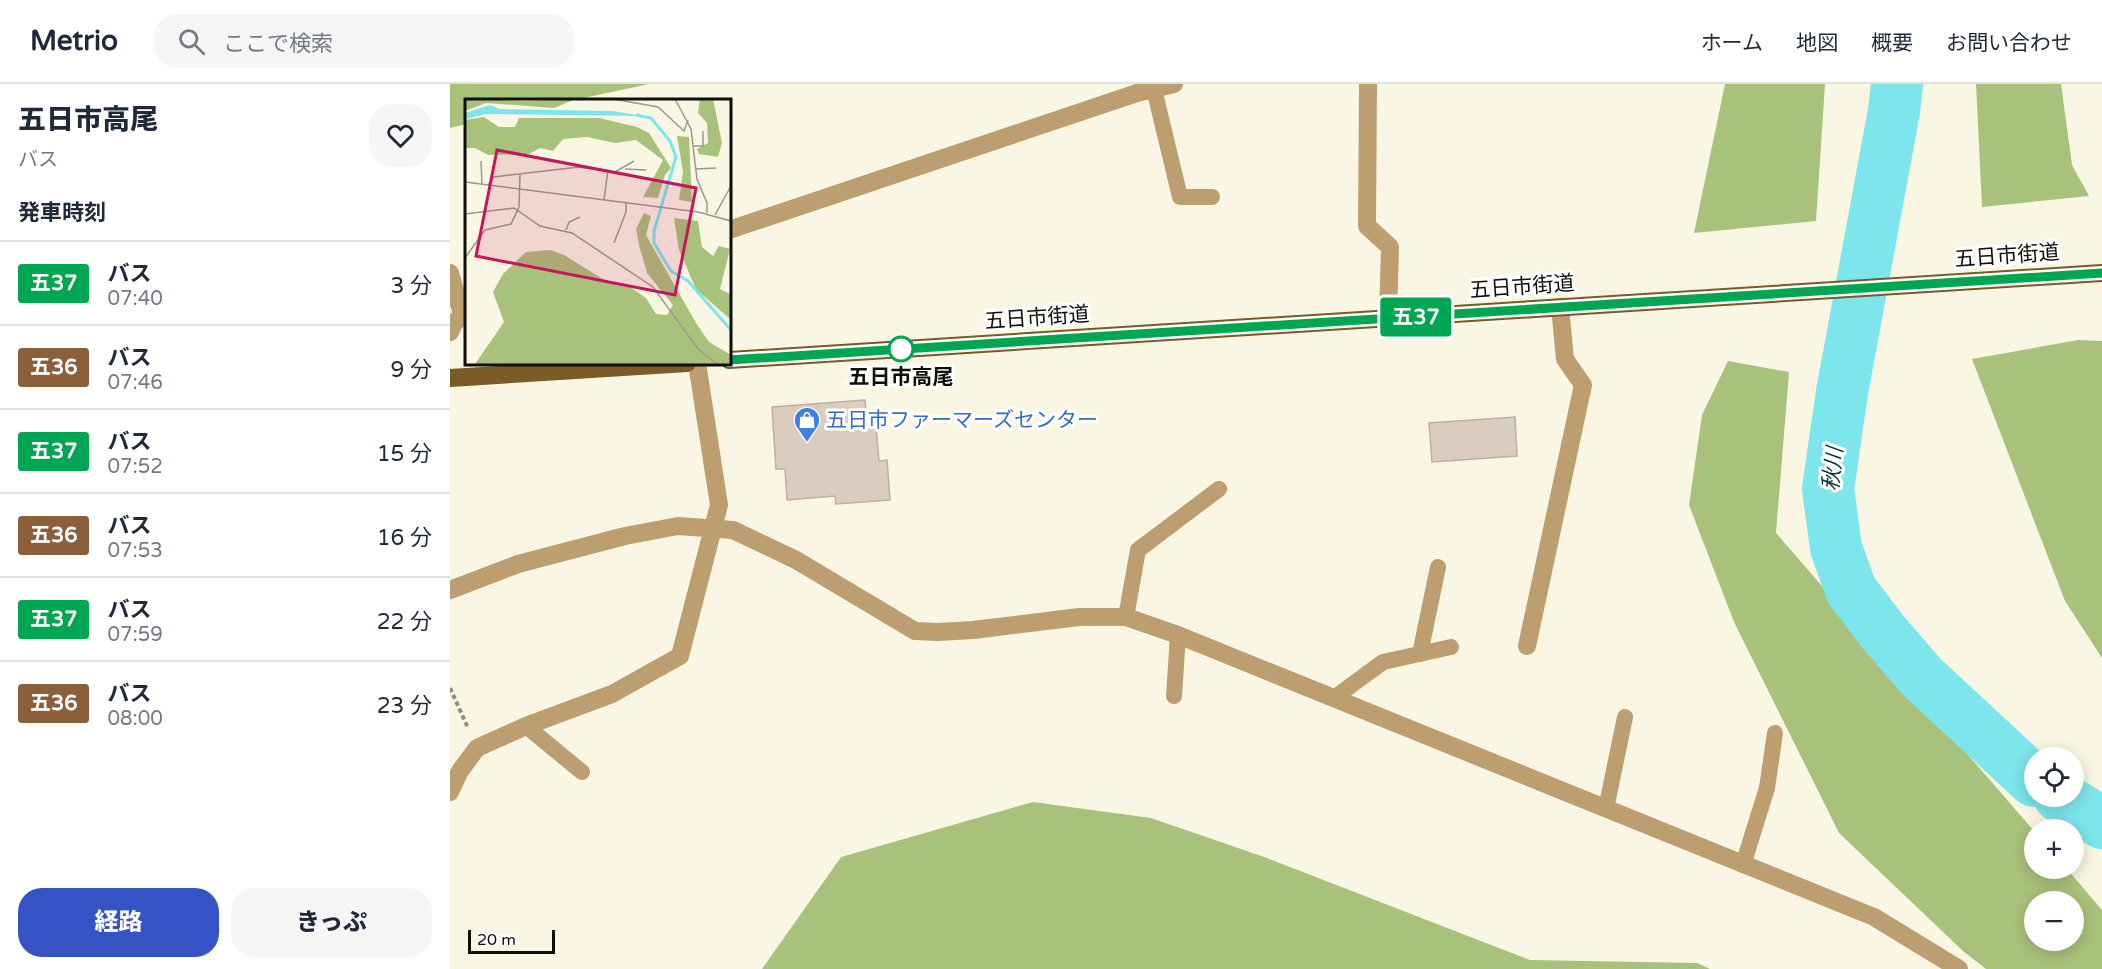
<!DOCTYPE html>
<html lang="ja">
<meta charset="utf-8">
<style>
body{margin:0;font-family:"Varela Round","Noto Sans JP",sans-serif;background:#f6f6f7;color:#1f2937;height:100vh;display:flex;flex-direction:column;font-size:22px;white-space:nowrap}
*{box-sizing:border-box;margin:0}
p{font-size:20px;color:#747a83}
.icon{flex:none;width:33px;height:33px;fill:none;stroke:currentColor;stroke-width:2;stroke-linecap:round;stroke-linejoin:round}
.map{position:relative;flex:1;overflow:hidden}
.sheet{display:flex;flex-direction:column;background:#fff;width:450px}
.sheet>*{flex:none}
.badge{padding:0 12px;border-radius:4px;font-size:21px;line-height:39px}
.controls{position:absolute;left:1574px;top:663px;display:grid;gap:12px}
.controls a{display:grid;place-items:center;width:60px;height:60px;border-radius:50%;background:#fff;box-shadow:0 3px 15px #0003;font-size:30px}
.scale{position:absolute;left:18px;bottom:15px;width:87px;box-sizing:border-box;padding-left:6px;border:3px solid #100e09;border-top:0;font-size:16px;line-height:21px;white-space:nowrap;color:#100e09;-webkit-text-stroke:4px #fff;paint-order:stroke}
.map>.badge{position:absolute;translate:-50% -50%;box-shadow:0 0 0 3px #fff}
h2{padding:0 18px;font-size:22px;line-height:54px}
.round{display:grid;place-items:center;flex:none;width:63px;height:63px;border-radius:24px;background:#f6f6f7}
.overview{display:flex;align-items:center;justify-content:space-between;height:102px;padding:0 18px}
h1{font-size:28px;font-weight:800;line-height:45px}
.primary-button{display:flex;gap:12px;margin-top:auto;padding:12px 18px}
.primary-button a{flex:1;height:69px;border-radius:24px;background:#3653c5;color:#fff;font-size:24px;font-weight:800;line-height:69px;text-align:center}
.primary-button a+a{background:#f6f6f7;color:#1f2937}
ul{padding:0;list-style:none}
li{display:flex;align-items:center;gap:18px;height:84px;padding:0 18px;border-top:2px solid #e0e1e3}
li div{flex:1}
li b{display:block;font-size:22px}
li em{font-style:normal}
li .badge{min-width:66px;font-weight:700;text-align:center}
header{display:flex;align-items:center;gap:36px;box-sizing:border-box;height:84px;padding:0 30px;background:#fff;border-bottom:2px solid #e0e1e3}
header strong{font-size:28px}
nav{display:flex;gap:33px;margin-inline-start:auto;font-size:21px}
.search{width:420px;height:54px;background:#f6f6f7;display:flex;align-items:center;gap:15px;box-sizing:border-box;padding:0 21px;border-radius:24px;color:#747a83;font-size:22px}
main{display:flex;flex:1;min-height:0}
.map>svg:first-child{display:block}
.forest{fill:#a9c27b;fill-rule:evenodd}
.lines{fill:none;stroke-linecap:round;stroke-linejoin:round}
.river{stroke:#7ce6ec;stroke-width:52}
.building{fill:#dacdbf;stroke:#bcb0a2;stroke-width:1.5}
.path{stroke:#928f83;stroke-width:4;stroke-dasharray:4.5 3;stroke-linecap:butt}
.lane{stroke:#bd9e70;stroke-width:16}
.street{stroke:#bd9e70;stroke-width:18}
.primary{stroke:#7a5a25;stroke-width:18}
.line-casing{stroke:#fff;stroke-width:14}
.line{stroke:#00a651;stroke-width:9}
.stop-dot{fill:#fff;stroke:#00a651;stroke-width:3}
.labels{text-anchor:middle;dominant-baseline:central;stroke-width:6;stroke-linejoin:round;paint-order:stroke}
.street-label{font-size:21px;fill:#100e09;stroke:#fff}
.stop-label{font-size:21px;font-weight:bold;fill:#100e09;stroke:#fff}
.shop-label{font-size:21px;fill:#366cbe;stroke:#fff;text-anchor:start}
.water-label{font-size:22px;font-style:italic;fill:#003336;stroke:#fff}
.inset-river{fill:none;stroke:#7ce6ec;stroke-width:3}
.inset-road{fill:none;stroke:#9c998c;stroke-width:1.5}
.view{fill:#c2185b;fill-opacity:0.15;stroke:#c2185b;stroke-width:3}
.inset-edge{fill:none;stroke:#100e09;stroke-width:3}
</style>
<header>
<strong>Metrio</strong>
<div class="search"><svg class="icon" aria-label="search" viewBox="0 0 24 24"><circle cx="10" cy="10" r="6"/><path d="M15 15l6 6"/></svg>ここで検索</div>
<nav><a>ホーム</a><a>地図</a><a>概要</a><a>お問い合わせ</a></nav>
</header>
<main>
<section class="sheet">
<div class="overview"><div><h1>五日市高尾</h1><p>バス</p></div><a class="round"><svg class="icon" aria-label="heart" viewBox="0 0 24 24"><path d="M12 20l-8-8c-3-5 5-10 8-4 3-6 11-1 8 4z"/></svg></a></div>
<h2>発車時刻</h2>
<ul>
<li><span class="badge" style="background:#00a651;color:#fff">五37</span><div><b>バス</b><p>07:40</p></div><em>3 分</em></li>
<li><span class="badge" style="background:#8b5e3c;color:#fff">五36</span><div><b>バス</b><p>07:46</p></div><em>9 分</em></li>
<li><span class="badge" style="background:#00a651;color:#fff">五37</span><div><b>バス</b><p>07:52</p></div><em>15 分</em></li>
<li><span class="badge" style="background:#8b5e3c;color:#fff">五36</span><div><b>バス</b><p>07:53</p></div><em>16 分</em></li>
<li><span class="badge" style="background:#00a651;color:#fff">五37</span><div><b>バス</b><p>07:59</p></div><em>22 分</em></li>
<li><span class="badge" style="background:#8b5e3c;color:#fff">五36</span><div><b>バス</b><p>08:00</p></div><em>23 分</em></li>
</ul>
<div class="primary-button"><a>経路</a><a>きっぷ</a></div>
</section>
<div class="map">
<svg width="1652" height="885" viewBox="0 0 1652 885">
<rect width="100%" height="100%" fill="#f9f6e4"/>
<!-- forest -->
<path class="forest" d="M 0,0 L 199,0 L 124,16 L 16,16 L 16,40 L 0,44 Z
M 1275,0 L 1375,0 L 1366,137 L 1244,149 Z
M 1526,0 L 1611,0 L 1622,81 L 1639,112 L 1532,123 Z
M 1628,256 L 1652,257 L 1652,574 L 1615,517 L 1522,275 Z
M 1278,277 L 1339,288 L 1326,449 L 1584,747 L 1584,784 L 1617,785 L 1652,826 L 1652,885 L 1536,885 L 1513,867 L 1389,749 L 1284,538 L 1239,421 L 1252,331 ZM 1584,818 L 1623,818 L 1623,856 L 1584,856 Z
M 583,718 L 701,734 L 817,774 L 1080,876 L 1247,879 L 1260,885 L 312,885 L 391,773 Z"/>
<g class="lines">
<!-- river -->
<path class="river" d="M 1447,0 L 1444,27 L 1392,308 L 1378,405 L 1386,464 L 1401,506 L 1433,548 L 1472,593 L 1584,697
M 1609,712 L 1652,739"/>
</g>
<!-- building -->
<path class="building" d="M 415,316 L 417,341 L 426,341 L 429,377 L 437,376 L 440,416 L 386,420 L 385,412 L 337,416 L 335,385 L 326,385 L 322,323 Z
M 1065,333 L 1067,372 L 982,378 L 979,339 Z"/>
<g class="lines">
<!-- path -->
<path class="path" d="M 0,604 L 18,644"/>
<!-- lane -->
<path class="lane" d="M 704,5 L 730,113 L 762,113
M 676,533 L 688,466 L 769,405
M 970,570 L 988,483
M 724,612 L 728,551
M 884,614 L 933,578 L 1001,563
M 76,642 L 132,688
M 1156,725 L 1175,633
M 1293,781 L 1317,704 L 1325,649"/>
<!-- street -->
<path class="street" d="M 918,0 L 917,142 L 940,163 L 938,234
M 279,146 L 687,9 L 724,0
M 0,189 L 12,230
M 0,248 L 4,239 L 16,228
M 0,506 L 68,480 L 175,452 L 228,442 L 283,446 L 346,476 L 465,547 L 488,548 L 523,546 L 629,533 L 676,533 L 728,551 L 1424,833 L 1509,885
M 1077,562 L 1133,301 L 1115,275 L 1110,223
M 0,708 L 10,687 L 27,664 L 76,642 L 162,610 L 230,572 L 269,421 L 247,279"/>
<!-- primary -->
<path class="primary" d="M 279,276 L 1652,189
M 0,294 L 237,279"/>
</g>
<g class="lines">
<!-- line casing -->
<g class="line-casing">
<path id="line" d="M 279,276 L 1652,189"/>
</g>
<!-- line -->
<use href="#line" class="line"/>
</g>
<!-- icons -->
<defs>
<g id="shop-pin" transform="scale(1.35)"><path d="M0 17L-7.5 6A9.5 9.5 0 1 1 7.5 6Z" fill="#3f7fe0" stroke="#fff"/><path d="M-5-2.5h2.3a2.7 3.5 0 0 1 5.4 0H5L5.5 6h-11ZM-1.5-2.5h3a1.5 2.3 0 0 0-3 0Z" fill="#fff"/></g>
</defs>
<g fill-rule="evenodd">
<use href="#shop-pin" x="357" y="336"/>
</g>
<!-- markers -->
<circle class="stop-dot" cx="451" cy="265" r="12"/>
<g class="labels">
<!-- street labels -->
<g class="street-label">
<text transform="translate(1557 172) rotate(-4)">五日市街道</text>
<text transform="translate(1072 203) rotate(-4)">五日市街道</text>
<text transform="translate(587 234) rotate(-4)">五日市街道</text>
</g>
<!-- stop labels -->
<g class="stop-label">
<text x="451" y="293">五日市高尾</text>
</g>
<!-- shop labels -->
<g class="shop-label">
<text x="376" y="336">五日市ファーマーズセンター</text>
</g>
<!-- water labels -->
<g class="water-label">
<text transform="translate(1383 385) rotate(-84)">秋川</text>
</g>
</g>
<!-- overview -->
<g transform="translate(15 15)">
<rect width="266" height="266" fill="#f9f6e4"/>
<path d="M 0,0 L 61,2 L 111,0 L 89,9 L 21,4 L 0,12 ZM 235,0 L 248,0 L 257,44 L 253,58 L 234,55 L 232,50 L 243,44 L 242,24 L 233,14 ZM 19,18 L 34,28 L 50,28 L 54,19 L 134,19 L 172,28 L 184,34 L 206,69 L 200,76 L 193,99 L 178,98 L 198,61 L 171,41 L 150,44 L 122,38 L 98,40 L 88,52 L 75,49 L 64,55 L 23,56 L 10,49 L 0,49 L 0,21 ZM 212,37 L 224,38 L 227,103 L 214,101 L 218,73 ZM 179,114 L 186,117 L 181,136 L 231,224 L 244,243 L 266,256 L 265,265 L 10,265 L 39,223 L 28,193 L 38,175 L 61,153 L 85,151 L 99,156 L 141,182 L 162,186 L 181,199 L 191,215 L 202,216 L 208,206 L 182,174 L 174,146 L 171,130 ZM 209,119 L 233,122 L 237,148 L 248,157 L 254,147 L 265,150 L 255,190 L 265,195 L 265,220 L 231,190 L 214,151 Z" fill="#a9c27b"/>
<path d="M 25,6 L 35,10 L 148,12 L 178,17 L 21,15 L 0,20 L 0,14 Z" fill="#7ce6ec"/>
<path class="inset-river" d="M 171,16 L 186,19 L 205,42 L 211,58 L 189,132 L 189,144 L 206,172 L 223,182 L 266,231"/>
<path class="inset-road" d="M 148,0 L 193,8 L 219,32 L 223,21M 210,0 L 226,30 L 232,80 L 242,104 L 242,114M 229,47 L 238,47 L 238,32M 16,62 L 17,85M 160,70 L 181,71M 231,70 L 251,69M 0,83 L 233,113 L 266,122M 23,86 L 29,78 L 114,68 L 150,73 L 169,62M 139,101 L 143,71M 0,115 L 49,109 L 75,127 L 107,134 L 188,188 L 233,250 L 252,265M 250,116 L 266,87M 101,131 L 104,123 L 115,118M 149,144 L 161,113 L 161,104M 0,159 L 20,131 L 46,125 L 54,108 L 55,76"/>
<path class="view" d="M 32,51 L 231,89 L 210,196 L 11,157 Z"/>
<rect width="266" height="266" class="inset-edge"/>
</g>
</svg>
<div class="controls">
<a><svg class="icon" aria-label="locate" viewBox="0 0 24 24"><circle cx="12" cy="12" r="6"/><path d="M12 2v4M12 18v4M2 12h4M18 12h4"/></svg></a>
<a>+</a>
<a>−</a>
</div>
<div class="scale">20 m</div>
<b class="badge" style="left:966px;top:233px;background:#00a651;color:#fff">五37</b>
</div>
</main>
